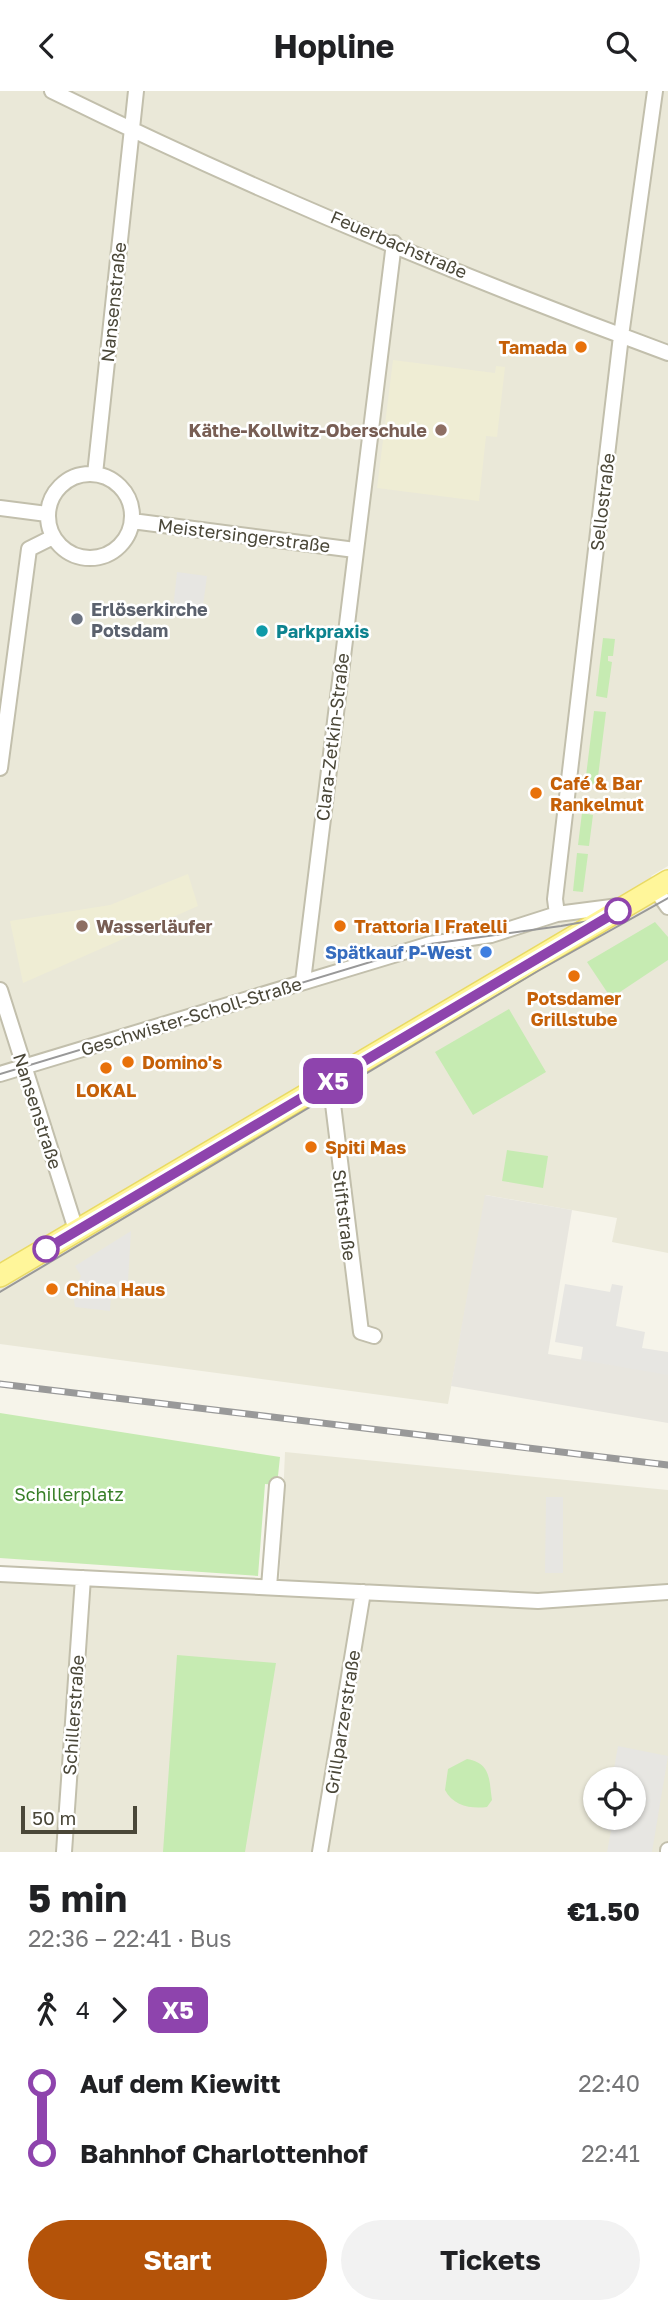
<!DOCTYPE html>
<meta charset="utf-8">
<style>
body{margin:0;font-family:"Golos Text",sans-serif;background:#f2f2f2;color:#202124;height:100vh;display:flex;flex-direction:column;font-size:26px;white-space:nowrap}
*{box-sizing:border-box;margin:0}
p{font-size:23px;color:#757577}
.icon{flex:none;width:38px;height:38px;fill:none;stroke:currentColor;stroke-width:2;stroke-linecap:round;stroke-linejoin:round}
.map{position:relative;height:1761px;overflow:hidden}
.sheet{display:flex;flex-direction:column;background:#fff;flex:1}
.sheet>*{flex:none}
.badge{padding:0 14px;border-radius:10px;font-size:24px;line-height:46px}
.tools{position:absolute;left:583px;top:1676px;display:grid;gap:14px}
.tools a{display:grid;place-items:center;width:63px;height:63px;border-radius:50%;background:#fff;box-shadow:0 2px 5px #0004;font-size:35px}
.scale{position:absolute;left:21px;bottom:18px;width:116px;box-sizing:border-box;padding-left:7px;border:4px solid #4a4738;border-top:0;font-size:19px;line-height:24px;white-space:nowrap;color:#4a4738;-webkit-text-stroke:5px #fff;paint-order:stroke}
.map>.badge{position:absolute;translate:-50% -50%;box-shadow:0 0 0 4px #fff}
.legs{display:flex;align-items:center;gap:10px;height:77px;padding:0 28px;font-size:23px}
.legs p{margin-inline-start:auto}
.overview{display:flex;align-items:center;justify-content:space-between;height:119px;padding:0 28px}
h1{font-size:38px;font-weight:700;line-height:52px}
.primary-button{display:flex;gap:14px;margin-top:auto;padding:14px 28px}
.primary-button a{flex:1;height:80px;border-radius:42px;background:#b45309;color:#fff;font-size:28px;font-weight:700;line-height:80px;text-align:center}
.primary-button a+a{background:#f2f2f2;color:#202124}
ul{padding:0 28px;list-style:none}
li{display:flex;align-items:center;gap:24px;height:70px;font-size:26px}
li i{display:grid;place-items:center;width:10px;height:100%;margin:0 9px;background:currentColor}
li i::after{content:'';width:18px;height:18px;margin:-9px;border:5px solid;border-radius:50%;background:#fff}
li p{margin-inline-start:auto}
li:first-child i{background:linear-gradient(#0000 50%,currentColor 0)}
li:last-child i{background:linear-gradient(currentColor 50%,#0000 0)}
header{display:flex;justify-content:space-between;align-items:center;height:91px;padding:0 28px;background:#fff;font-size:32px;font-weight:700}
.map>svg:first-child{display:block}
.residential{fill:#eae8d8;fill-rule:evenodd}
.industrial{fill:#e8e6df}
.education{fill:#efedd4}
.green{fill:#c6ebb2}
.parking{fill:#e7e6e2}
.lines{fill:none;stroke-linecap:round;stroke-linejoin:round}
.street-casing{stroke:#c2bfac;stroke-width:18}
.primary-casing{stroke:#e9da65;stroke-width:24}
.street{stroke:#fff;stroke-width:14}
.primary{stroke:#fff69a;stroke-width:21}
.tram{stroke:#999;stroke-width:2}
.rail-casing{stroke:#999;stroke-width:7}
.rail{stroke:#fff;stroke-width:4.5;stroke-dasharray:13;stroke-linecap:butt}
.line-1-casing{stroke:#fff;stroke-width:16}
.line-1{stroke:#8e44ad;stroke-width:10}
.food-dot{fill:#e8710a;stroke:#fff;stroke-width:2.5}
.education-dot{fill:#8d6e63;stroke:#fff;stroke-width:2.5}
.worship-dot{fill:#6b7280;stroke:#fff;stroke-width:2.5}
.culture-dot{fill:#0f9aa8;stroke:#fff;stroke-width:2.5}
.stop-1-dot{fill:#fff;stroke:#8e44ad;stroke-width:3.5}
.shop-dot{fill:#3f7fe0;stroke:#fff;stroke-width:2.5}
.labels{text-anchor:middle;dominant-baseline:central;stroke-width:5;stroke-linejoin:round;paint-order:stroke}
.street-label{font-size:18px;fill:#4a4738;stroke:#fff}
.food-label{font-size:18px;font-weight:bold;fill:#c56008;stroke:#fff;text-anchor:start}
.education-label{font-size:18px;font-weight:bold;fill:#785e54;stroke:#fff;text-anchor:end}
.worship-label{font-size:18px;font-weight:bold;fill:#5b616d;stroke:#fff;text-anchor:start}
.culture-label{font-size:18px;font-weight:bold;fill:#0d838f;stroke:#fff;text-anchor:start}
.shop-label{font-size:18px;font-weight:bold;fill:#366cbe;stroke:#fff;text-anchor:end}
.park-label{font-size:18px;fill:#387f28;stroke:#fff}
</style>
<header><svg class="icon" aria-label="back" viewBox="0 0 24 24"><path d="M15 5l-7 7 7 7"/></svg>Hopline<svg class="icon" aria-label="search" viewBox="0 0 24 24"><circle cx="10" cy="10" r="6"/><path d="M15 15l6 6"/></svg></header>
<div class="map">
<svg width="668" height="1761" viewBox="0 0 668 1761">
<rect width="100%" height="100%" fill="#f6f4ea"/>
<!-- residential -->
<path class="residential" d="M 0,0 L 668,0 L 668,775 L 651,785 L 668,803 L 668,1162 L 612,1151 L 617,1127 L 486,1104 L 448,1313 L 0,1253 Z
M 285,1361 L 668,1399 L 668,1761 L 0,1761 L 0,1479 L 279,1500 ZM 595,1689 L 634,1689 L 634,1727 L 595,1727 Z"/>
<!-- industrial -->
<path class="industrial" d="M 485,1104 L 572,1119 L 548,1263 L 668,1283 L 668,1332 L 451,1295 Z"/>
<!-- education -->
<path class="education" d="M 393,269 L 495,282 L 496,275 L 505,276 L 497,346 L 486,345 L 479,410 L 377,397 Z
M 188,783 L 198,815 L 23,892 L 10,830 L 110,814 Z"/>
<!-- green -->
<path class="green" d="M 603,547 L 615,548 L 613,565 L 608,565 L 608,570 L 612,571 L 607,607 L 596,605 Z
M 594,620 L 606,621 L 597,694 L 585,693 Z
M 582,722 L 593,724 L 589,755 L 578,754 Z
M 577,762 L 588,763 L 583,801 L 573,800 Z
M 655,831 L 668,846 L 668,869 L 611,907 L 587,871 Z
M 509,918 L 546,981 L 473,1024 L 435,961 Z
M 507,1059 L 548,1065 L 543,1097 L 502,1090 Z
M 0,1322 L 280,1366 L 277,1394 L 265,1393 L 258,1485 L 0,1467 Z
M 177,1564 L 276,1572 L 245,1761 L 163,1761 Z
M 467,1668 C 492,1672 489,1691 492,1709 L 487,1716 C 471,1718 453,1715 445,1699 L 448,1678 Z"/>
<!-- parking -->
<path class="parking" d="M 177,481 L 207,485 L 202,522 L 173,518 Z
M 131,1140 L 127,1207 L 111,1205 L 110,1220 L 75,1216 L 73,1202 L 81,1185 L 75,1175 Z
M 565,1193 L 610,1201 L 612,1193 L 623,1195 L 616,1235 L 645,1241 L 642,1257 L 668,1261 L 668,1284 L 581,1269 L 583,1256 L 555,1251 Z
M 546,1406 L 563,1406 L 563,1482 L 545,1482 Z
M 618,1655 L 668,1665 L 652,1761 L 607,1761 L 611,1740 L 603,1738 L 604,1727 L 634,1727 L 634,1689 L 612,1689 Z"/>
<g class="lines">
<!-- street casing -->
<g class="street-casing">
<path id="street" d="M 52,0 C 251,98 459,185 668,262
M48 425a42 42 0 1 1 84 0a42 42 0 1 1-84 0Z
M 95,383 L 136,0
M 0,417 L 47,423
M 132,430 L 355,459
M 0,677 L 29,458 L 53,446
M 656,799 L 668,816
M 557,823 L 555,808 L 621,245 L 655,0
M 303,890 L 394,152
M 0,899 L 77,1142
M 0,983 L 430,853 L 491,844 L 557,823 L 619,815
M 322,997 L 333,1013 L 361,1241 L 374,1245
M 0,1483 L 538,1510 L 668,1501
M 269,1496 L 277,1394
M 64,1761 L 83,1487
M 320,1761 L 363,1501
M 668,1761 L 668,1759"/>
</g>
<!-- primary casing -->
<g class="primary-casing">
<path id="primary" d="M 0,1185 L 668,790"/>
</g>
<!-- street -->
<use href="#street" class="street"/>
<!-- primary -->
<use href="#primary" class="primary"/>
<!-- tram -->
<path class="tram" d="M 0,983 L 430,853 L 561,835 L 606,827 L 629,817
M 0,1201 L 538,880 L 668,807"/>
<!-- rail casing -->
<g class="rail-casing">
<path id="rail" d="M 0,1293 L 668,1374"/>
</g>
<!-- rail -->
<use href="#rail" class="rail"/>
</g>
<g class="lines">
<!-- line-1 casing -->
<g class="line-1-casing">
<path id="line-1" d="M 46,1158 L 618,820"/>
</g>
<!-- line-1 -->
<use href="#line-1" class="line-1"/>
</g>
<!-- markers -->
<g class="food-dot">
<circle cx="581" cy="256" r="7"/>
<circle cx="536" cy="702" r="7"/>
<circle cx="340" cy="835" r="7"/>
<circle cx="574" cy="885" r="7"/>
<circle cx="128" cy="971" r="7"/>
<circle cx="106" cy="977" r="7"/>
<circle cx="311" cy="1056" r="7"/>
<circle cx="52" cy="1198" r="7"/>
</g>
<g class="education-dot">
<circle cx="441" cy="339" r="7"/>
<circle cx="82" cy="835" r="7"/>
</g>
<circle class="worship-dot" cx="77" cy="528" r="7"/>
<circle class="culture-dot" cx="262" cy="540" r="7"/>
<g class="stop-1-dot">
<circle cx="618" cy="820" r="12"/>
<circle cx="46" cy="1158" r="12"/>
</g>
<circle class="shop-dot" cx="486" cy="861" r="7"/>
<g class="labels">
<!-- street labels -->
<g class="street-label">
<text transform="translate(399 153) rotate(23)">Feuerbachstraße</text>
<text transform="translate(113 211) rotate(-84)">Nansenstraße</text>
<text transform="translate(602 411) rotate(-83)">Sellostraße</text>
<text transform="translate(244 444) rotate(7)">Meistersingerstraße</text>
<text transform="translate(332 646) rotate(-83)">Clara-Zetkin-Straße</text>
<text transform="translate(191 925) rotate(-17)">Geschwister-Scholl-Straße</text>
<text transform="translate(38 1020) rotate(72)">Nansenstraße</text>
<text transform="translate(345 1124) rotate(83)">Stiftstraße</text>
<text transform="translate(73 1624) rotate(-86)">Schillerstraße</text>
<text transform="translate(342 1631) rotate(-81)">Grillparzerstraße</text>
</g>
<!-- food labels -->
<g class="food-label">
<text x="567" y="256" text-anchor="end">Tamada</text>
<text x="550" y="692">Café &amp; Bar<tspan x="550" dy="21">Rankelmut</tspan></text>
<text x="354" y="835">Trattoria I Fratelli</text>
<text x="574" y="907" text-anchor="middle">Potsdamer<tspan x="574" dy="21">Grillstube</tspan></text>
<text x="142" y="971">Domino's</text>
<text x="106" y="999" text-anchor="middle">LOKAL</text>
<text x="325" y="1056">Spiti Mas</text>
<text x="66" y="1198">China Haus</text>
</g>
<!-- education labels -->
<g class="education-label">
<text x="427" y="339">Käthe-Kollwitz-Oberschule</text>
<text x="96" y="835" text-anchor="start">Wasserläufer</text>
</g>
<!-- worship labels -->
<g class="worship-label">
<text x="91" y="518">Erlöserkirche<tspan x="91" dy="21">Potsdam</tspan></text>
</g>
<!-- culture labels -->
<g class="culture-label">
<text x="276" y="540">Parkpraxis</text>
</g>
<!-- shop labels -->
<g class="shop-label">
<text x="472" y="861">Spätkauf P-West</text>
</g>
<!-- park labels -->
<g class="park-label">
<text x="69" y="1403">Schillerplatz</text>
</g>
</g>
</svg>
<div class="tools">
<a><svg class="icon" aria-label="locate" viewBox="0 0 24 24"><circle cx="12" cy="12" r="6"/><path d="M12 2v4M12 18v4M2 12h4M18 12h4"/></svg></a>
</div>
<div class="scale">50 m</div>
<b class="badge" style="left:333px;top:990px;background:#8e44ad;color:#fff">X5</b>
</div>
<section class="sheet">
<div class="overview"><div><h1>5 min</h1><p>22:36 – 22:41 · Bus</p></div><b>€1.50</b></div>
<div class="legs"><svg class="icon" aria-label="walk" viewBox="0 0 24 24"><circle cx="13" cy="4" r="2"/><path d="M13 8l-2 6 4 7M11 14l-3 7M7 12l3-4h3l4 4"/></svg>4<svg class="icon" aria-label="forward" viewBox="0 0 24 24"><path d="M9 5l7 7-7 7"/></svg><b class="badge" style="background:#8e44ad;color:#fff">X5</b></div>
<ul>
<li><i style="color:#8e44ad"></i><b>Auf dem Kiewitt</b><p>22:40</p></li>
<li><i style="color:#8e44ad"></i><b>Bahnhof Charlottenhof</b><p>22:41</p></li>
</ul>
<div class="primary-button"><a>Start</a><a>Tickets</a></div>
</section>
